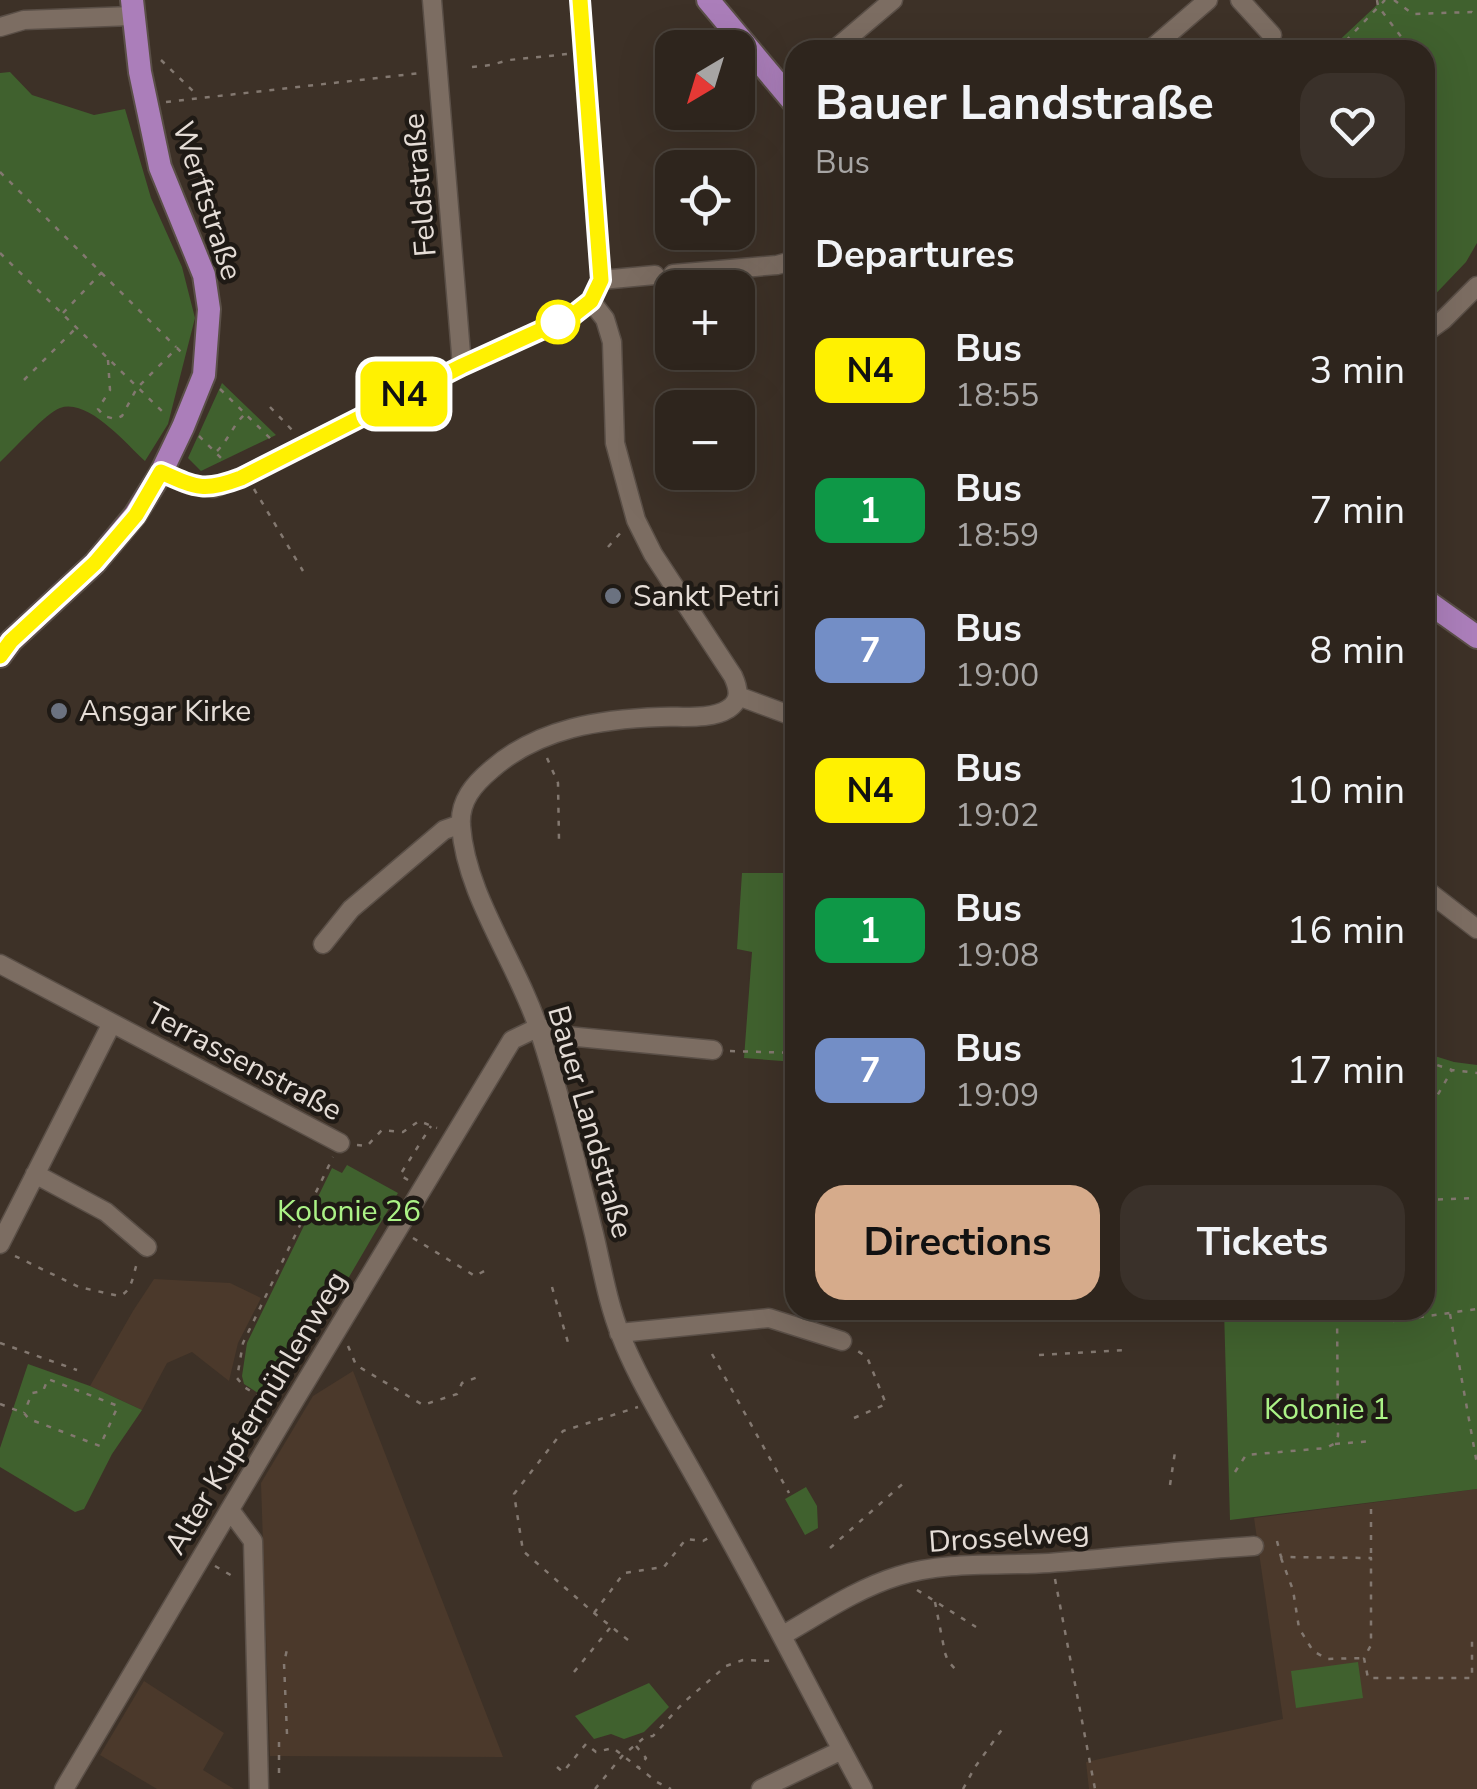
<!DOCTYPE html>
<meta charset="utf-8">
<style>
body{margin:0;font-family:"Nunito Sans",sans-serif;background:#3a312a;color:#f1f3f6;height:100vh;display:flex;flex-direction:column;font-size:38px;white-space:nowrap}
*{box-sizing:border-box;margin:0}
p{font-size:32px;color:#a7a5a4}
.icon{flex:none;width:55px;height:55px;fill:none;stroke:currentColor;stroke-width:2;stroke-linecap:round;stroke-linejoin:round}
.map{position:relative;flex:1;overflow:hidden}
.details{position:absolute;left:785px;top:40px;width:650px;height:1280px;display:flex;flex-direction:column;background:#2e251d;border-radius:30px;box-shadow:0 10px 40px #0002,0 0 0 2px #49423b}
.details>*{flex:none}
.badge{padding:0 20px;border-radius:15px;font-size:35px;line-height:65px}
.needle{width:65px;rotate:218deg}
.controls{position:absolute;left:655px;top:30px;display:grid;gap:20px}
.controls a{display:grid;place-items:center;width:100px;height:100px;border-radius:20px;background:#2e251d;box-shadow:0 10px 40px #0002,0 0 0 2px #49423b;font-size:50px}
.map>.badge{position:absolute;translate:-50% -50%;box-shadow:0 0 0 5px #fff}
h2{padding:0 30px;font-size:38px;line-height:90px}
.round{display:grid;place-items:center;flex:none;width:105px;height:105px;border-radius:30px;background:#3a312a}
.overview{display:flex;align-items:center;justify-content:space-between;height:170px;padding:0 30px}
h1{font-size:48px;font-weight:700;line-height:75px}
.cta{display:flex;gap:20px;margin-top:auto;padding:20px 30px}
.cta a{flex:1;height:115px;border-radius:30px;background:#d6ab8b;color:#111;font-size:40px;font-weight:700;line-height:115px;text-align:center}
.cta a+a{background:#3a312a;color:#f1f3f6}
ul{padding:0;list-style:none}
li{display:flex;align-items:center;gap:30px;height:140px;padding:0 30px}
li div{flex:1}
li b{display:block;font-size:38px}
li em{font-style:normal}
li .badge{min-width:110px;font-weight:700;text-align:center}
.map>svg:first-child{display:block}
.built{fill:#4b392b}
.green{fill:#40612e}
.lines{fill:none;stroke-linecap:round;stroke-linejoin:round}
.minor-casing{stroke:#5a4f47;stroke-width:21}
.major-casing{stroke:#5a4f47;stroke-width:26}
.path{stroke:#837870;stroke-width:2.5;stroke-dasharray:5 8;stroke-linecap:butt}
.minor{stroke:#7c6d62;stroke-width:18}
.major{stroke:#ab7eba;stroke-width:22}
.line-casing{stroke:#fff;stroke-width:22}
.line{stroke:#fff101;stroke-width:15}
.stop-dot{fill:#fff;stroke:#fff101;stroke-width:5}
.worship-dot{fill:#6b7280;stroke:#1f1a15;stroke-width:4}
.labels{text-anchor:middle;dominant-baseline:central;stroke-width:9;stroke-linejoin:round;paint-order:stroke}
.street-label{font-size:30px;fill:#e5ddd7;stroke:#1f1a15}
.poi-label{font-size:30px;fill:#e5ddd7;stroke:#1f1a15;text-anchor:start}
.park-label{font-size:30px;fill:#abf286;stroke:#1f1a15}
</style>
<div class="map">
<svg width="1477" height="1789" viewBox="0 0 1477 1789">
<rect width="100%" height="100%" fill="#3d3127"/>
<!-- built -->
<path class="built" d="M 154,1279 L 230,1283 L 261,1298 L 238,1343 L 229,1381 L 192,1352 L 167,1363 L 142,1410 L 90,1386 L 133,1311 Z
M 353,1371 L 503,1757 L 270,1756 L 261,1483 L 313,1396 Z
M 1477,1489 L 1477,1789 L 1089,1789 L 1086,1762 L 1283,1719 L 1254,1518 Z
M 144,1681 L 224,1733 L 203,1770 L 234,1789 L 157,1789 L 100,1755 Z"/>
<!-- green -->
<path class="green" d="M 1379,0 L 1477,0 L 1477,243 L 1466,262 L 1425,305 L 1425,50 L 1329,50 L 1379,3 Z
M 10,72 L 32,95 L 94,115 L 125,109 L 151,198 L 182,267 L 195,318 L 168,424 L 145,461 C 125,443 88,398 60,408 C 46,413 13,450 0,462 L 0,73 Z
M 222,383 L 276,435 L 201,471 L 188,458 Z
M 742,873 L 795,873 L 795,1062 L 744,1058 L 752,952 L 737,949 Z
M 1425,1053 L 1454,1062 L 1477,1065 L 1477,1489 L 1230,1520 L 1224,1310 L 1425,1310 Z
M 347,1165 L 398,1193 L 275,1404 L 244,1384 L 242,1376 L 247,1343 L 332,1168 L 342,1173 Z
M 28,1364 L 90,1386 L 142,1410 L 112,1454 L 84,1509 L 75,1512 L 0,1467 L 0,1448 Z
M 806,1487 L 817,1506 L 818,1528 L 805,1535 L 785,1499 Z
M 1358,1662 L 1363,1698 L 1296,1708 L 1291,1671 Z
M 649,1683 L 669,1707 L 644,1732 L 624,1739 L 611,1734 L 594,1739 L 575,1716 Z"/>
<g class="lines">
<!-- minor casing -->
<g class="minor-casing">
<path id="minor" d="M 432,0 L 462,366
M 1240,0 L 1272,35
M 0,27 L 24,20 L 132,16
M 834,50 L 893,0
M 1150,50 L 1208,0
M 673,274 L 777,265 L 795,260
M 601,280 L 655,275
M 591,301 L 605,319 L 612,342 L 615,443 L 636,520 L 653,554 L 733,676 C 739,689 741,701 728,709 C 711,720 681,716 661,717 C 601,719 539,728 492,769 C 474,784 459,801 461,826 C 466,896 518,964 539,1030 C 561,1097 577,1166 594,1234 C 602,1268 608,1304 621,1336 C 633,1367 649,1395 665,1424 C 685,1459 705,1494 724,1529 C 772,1615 816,1703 863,1789
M 1425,333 L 1443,320 L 1477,286
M 161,473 L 188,484 L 214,488 L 246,475 L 462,366 L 572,316 L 591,301 L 601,280 L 580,0
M 738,696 L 795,717
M 1425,889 L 1477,929
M 323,944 L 351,909 L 444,830 L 461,824
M 0,964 L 340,1143
M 539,1027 L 567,1036 L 713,1050
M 35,1174 L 106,1212 L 147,1247
M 0,1244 L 112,1023
M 619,1333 L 769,1318 L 842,1341
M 230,1510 L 253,1541 L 259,1789
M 783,1635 C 820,1614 856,1589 898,1576 C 945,1561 1000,1566 1049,1563 C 1118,1558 1186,1550 1254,1546
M 64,1789 L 287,1413 L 512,1040 L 539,1027
M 761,1789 L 842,1750"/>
</g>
<!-- major casing -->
<g class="major-casing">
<path id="major" d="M 708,0 L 795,104
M 1425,600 L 1477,637
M 0,656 L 11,641 L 95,563 L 135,515 L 161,473 L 183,427 L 204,375 L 209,309 L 204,275 L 160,167 L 140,72 L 132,0"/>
</g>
<!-- path -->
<path class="path" d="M 1377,0 L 1378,6 L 1411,50
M 1394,0 L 1413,14 L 1472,12 L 1477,15
M 1337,50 L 1385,0
M 161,60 L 198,96
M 472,67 L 491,65 L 509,60 L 568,54
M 1425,74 L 1432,100 L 1425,132
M 166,102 L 421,73
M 0,172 L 176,347
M 0,253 L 167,416
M 63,313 L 102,272
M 108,360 L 110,390 L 98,409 L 104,416 L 115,419 L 122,416 L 137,388 L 177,348 L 185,356
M 24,380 L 76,328
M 220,389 L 275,443
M 270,407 L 294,432
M 199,436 L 225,462
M 217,451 C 229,439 233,425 245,414
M 1425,454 L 1436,462
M 254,489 L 303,571
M 608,547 L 623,530
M 547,758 L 558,783 L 559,840
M 730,1051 L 795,1053
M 1425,1061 L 1452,1070 L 1477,1073
M 1425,1117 L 1452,1070
M 357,1145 L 367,1146 L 382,1130 L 403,1132 L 419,1121 L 437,1128
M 1425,1163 L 1428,1199
M 408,1180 L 400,1175 L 431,1126
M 1425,1200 L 1477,1198
M 413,1238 L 475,1276 L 488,1269
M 15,1256 L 79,1287 L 119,1296 C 132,1292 133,1275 137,1263
M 552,1287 L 569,1346
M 1450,1314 L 1477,1464
M 1393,1321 L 1477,1309
M 0,1343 L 77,1370
M 348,1346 L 356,1365 L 423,1405 L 457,1394 L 462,1383 L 478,1377
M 712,1354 L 789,1493
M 1039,1355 L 1126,1350
M 0,1404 L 24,1413 L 29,1419 L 100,1446 L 118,1406 L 48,1379 L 43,1391 L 32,1393 L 24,1413
M 272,1404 L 244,1387 L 237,1378 L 243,1343 L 333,1157
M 854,1418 L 886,1404 L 867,1357 L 856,1350
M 1335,1444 L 1372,1441
M 1235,1472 L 1246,1455 L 1326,1448 L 1334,1444 L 1338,1436 L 1337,1310
M 1170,1485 L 1175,1452
M 1371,1509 L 1371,1557
M 1277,1541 L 1281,1557 L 1371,1558 L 1371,1645 L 1364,1658 L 1368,1678 L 1472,1678 L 1472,1637
M 830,1548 L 907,1480
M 1281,1558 L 1293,1590 L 1299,1628 L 1313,1651 L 1327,1659 L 1364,1658
M 215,1566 L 234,1577
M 1055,1579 L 1095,1789
M 917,1590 L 976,1627
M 935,1602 L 945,1653 L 948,1661 L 956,1670
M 594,1613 L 624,1573 L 664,1567 L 686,1539 L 703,1541 L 710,1537
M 628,1640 L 594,1613 L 523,1551 L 514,1494 L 563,1431 L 638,1407
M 574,1672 L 610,1628
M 287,1734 L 284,1663 L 288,1645
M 636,1746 L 646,1758 L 639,1767
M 557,1767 L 563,1772 L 586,1744 L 596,1752 L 613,1748 L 657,1782 L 671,1789
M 279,1773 L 279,1734
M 595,1789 L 623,1755 L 645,1737 L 653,1736 L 683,1703 L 726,1666 L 743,1660 L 773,1661
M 963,1789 L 975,1767 L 1006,1724"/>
<!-- minor -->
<use href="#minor" class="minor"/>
<!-- major -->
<use href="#major" class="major"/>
</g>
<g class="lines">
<!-- line casing -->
<g class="line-casing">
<path id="line" d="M 0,656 L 11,641 L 95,563 L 136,515 L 161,472 C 197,488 204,492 241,478 L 462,366 L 572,316 L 591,301 L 601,280 L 580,0"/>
</g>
<!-- line -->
<use href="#line" class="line"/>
</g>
<!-- markers -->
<circle class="stop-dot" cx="558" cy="322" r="20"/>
<g class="worship-dot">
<circle cx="613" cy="596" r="10"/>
<circle cx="59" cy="711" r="10"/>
</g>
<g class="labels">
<!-- street labels -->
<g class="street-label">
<text transform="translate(420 185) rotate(-95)">Feldstraße</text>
<text transform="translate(207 201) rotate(72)">Werftstraße</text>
<text transform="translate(244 1062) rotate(28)">Terrassenstraße</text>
<text transform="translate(590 1122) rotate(74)">Bauer Landstraße</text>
<text transform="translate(256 1413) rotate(-59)">Alter Kupfermühlenweg</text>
<text transform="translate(1009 1537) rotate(-4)">Drosselweg</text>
</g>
<!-- poi labels -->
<g class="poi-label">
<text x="633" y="596">Sankt Petri</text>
<text x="79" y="711">Ansgar Kirke</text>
</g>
<!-- park labels -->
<g class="park-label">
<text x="349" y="1211">Kolonie 26</text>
<text x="1327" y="1409">Kolonie 1</text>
</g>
</g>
</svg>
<div class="controls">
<a><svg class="needle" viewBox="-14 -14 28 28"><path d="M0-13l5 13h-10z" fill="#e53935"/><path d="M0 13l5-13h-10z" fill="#a7a5a4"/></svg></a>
<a><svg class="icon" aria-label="locate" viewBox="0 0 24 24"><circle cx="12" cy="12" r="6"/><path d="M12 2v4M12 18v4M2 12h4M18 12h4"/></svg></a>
<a>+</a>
<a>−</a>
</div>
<b class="badge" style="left:404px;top:394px;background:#fff101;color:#111">N4</b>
<section class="details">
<div class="overview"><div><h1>Bauer Landstraße</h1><p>Bus</p></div><a class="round"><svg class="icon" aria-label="heart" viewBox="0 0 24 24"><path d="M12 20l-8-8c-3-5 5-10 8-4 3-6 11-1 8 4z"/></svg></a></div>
<h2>Departures</h2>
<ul>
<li><span class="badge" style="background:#fff101;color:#111">N4</span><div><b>Bus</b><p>18:55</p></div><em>3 min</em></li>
<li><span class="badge" style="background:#0e9847;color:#fff">1</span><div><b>Bus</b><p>18:59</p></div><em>7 min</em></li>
<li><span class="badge" style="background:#738ec6;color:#fff">7</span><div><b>Bus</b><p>19:00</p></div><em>8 min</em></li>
<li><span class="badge" style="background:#fff101;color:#111">N4</span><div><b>Bus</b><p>19:02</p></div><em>10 min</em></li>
<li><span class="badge" style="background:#0e9847;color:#fff">1</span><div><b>Bus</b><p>19:08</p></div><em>16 min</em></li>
<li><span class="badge" style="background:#738ec6;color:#fff">7</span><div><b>Bus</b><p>19:09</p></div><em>17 min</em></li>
</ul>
<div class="cta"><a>Directions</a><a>Tickets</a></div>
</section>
</div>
